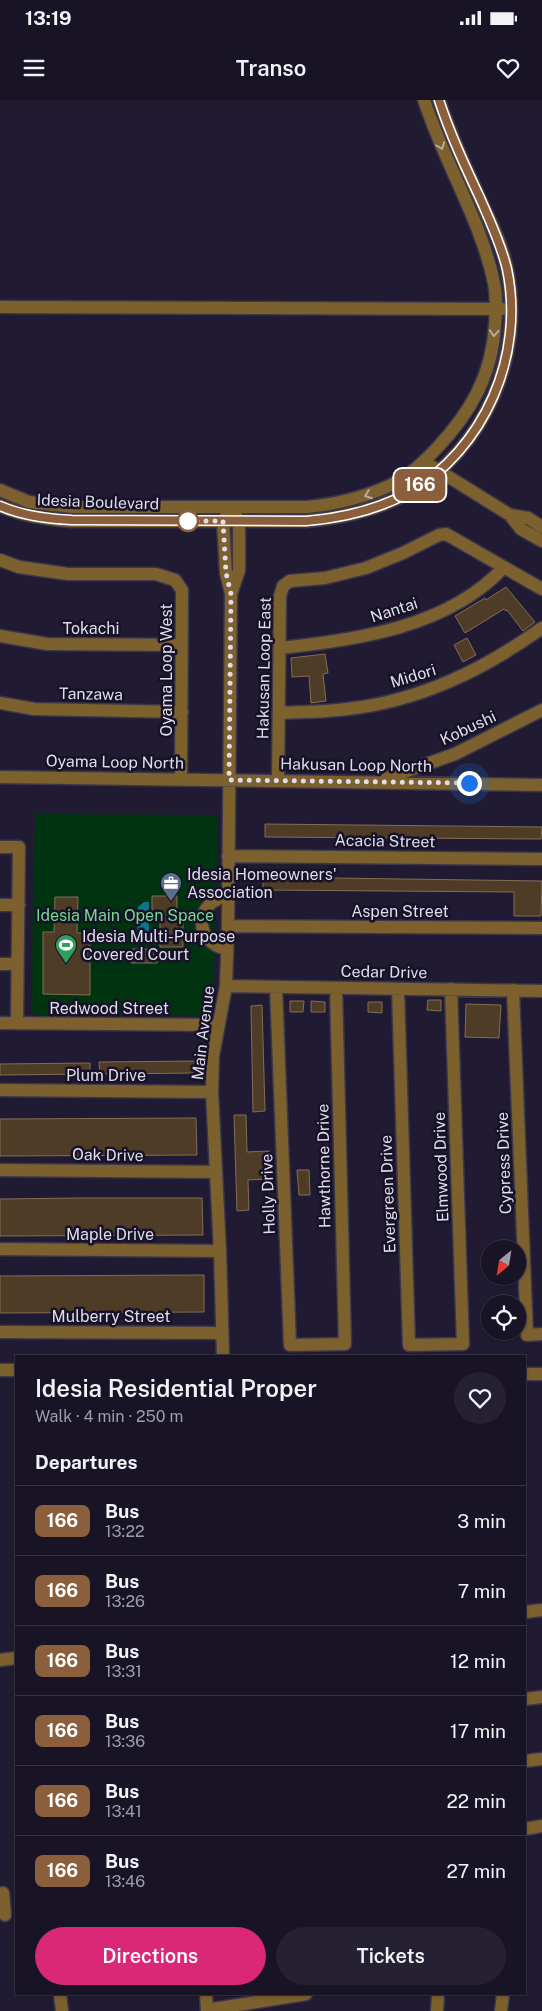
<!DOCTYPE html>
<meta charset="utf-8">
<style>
body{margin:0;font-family:"Public Sans",sans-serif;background:#252132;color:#f1f3f6;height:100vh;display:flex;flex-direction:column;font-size:19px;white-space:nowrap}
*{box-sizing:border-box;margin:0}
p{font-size:16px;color:#9f9ea7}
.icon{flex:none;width:28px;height:28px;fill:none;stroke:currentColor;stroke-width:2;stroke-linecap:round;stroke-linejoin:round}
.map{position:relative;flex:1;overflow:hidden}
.details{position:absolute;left:15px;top:1255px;width:511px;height:640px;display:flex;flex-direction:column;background:#181426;border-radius:0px;box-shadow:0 1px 4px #0004,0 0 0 1px #363343}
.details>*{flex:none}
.badge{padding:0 10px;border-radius:8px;font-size:18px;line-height:32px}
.needle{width:32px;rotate:210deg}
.fabs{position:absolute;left:481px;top:1140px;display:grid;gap:10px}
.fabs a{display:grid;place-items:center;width:45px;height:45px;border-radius:50%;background:#181426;box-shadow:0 1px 4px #0004,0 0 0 1px #363343;font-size:25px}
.you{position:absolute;width:25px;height:25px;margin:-12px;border:4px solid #fff;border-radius:50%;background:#1a73e8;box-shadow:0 0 0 8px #1a73e833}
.map>.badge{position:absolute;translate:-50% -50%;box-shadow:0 0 0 2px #fff}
h2{padding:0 20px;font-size:19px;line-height:45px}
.round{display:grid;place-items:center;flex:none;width:52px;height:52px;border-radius:26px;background:#252132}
.head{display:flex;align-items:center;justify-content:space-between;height:85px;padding:0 20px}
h1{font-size:24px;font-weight:600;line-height:38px}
.button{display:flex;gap:10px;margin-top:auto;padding:10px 20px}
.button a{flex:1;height:58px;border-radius:30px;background:#db2777;color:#fff;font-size:20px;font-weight:600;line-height:58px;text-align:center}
.button a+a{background:#252132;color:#f1f3f6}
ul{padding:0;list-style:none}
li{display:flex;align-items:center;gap:15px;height:70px;padding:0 20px;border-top:1px solid #363343}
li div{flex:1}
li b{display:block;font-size:19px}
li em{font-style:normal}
li .badge{min-width:55px;font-weight:700;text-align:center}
.status{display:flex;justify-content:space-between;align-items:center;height:35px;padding:0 25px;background:#181426;direction:ltr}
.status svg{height:14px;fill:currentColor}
header{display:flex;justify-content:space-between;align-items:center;height:65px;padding:0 20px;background:#181426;font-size:22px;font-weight:600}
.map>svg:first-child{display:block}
.green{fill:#003411}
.water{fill:#0e748b}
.building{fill:#4f3c26;stroke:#826e56}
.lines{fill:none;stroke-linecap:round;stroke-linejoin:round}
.minor-casing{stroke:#3b364c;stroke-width:15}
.minor{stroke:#7c602d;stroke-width:12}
.oneway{stroke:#b7aba0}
.line-casing{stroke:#fff;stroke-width:11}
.line{stroke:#8b5e3c;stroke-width:8}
.walk{stroke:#dfddec;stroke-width:5;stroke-dasharray:0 9}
.stop-dot{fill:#fff;stroke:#8b5e3c;stroke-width:2.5}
.labels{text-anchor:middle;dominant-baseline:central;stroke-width:5;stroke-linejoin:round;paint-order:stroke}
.street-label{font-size:16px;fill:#dfddec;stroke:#171228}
.poi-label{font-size:16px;fill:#dfddec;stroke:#171228;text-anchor:start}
.park-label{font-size:16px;fill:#76d88c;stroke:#171228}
</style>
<div class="status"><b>13:19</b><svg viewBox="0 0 49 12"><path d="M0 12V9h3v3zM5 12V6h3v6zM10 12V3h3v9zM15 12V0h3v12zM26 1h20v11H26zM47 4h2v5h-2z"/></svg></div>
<header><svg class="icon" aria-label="menu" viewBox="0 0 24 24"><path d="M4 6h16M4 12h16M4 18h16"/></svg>Transo<svg class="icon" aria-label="heart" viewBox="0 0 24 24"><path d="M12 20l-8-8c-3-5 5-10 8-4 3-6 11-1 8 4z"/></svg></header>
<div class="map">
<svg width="542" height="1911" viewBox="0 0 542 1911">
<rect width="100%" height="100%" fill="#201b32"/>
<!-- green -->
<path class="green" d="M 35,714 L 218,715 L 214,873 L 212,905 L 209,915 L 36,915 L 31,910 Z"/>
<!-- water -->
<path class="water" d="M 144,802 L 149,802 L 149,842 L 137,842 L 138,807 Z"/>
<!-- building -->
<path class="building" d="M 506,487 L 535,522 L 523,531 L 507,510 L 506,511 L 504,509 L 465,533 L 455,516 L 485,498 L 486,500 Z
M 467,538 L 476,555 L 463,562 L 454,545 Z
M 325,554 L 328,573 L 323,574 L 326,601 L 311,603 L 309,576 L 292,577 L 291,558 Z
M 265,724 L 542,727 L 541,739 L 265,737 Z
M 263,777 L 542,781 L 541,816 L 514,816 L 514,792 L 263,790 Z
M 152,796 L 177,796 L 177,815 L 183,815 L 183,847 L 160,847 L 160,815 L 152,815 Z
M 55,797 L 78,797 L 77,833 L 90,833 L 90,895 L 43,894 L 43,832 L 54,832 Z
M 132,849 L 157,849 L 157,863 L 131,863 Z
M 428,900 L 441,900 L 441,911 L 427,910 Z
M 290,901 L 304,901 L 303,912 L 290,912 Z
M 311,901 L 325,902 L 325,912 L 311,912 Z
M 368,902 L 382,902 L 382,913 L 368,912 Z
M 466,904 L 501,905 L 499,938 L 465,937 Z
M 262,905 L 265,1011 L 253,1012 L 251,906 Z
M 196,961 L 196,973 L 100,974 L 99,962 Z
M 90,963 L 90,974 L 0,975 L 0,964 Z
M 234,1015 L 246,1015 L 247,1052 L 269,1051 L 269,1079 L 248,1080 L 249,1110 L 237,1111 Z
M 196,1018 L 197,1055 L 0,1056 L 0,1019 Z
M 297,1070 L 309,1070 L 310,1095 L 299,1095 Z
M 80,1098 L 202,1098 L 203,1135 L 0,1136 L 0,1099 Z
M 204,1175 L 204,1212 L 0,1213 L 0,1176 Z"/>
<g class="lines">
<!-- minor casing -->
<g class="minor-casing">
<path id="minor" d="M 0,207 L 502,209
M 433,367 L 510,415 L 528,418 L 542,427
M 0,390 L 29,402 L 73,407 L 307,407 C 338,404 368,397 397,382 C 412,373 425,361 437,348 C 471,312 492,275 495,225 C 496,211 497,197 494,183 C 481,120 444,62 424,0
M 0,406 C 24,416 46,419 71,421 L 306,421 C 341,418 377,410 408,393 C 485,349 525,255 507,169 C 502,145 491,123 481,101 C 466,68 450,35 439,0
M 510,415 L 521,429 L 542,441
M 0,460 L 19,467 L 68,474 L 156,474 L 175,480 L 182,490 L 181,679
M 231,494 L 239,470 L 239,421 L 235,414
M 0,536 L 47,544 L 182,545
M 280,548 C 357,540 449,527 504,467
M 0,603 L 34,609 L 182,612
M 279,613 C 301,612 325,612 347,609 C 420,601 483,570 542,528
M 0,677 L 542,685
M 387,678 L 455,654 L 542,610
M 278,681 L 280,496 L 283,486 L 290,481 L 325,478 L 366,468 L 403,453 L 439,435 L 446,434 L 542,489
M 0,747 L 19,747 L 17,923
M 228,756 L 542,759
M 0,805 L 19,805
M 228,826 L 542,828
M 227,849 C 193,843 194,801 228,796
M 0,864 L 18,864
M 226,886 L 542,891
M 276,887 L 290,1245 L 345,1244 L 336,888
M 398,889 L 409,1245 L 463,1244 L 451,889
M 513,890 L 527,1235 L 542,1234
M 0,923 L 218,925
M 0,990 L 212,992
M 0,1070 L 216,1072
M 0,1149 L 220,1151
M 0,1232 L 222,1233
M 223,1256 L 220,1151 L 212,992 L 213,956 L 226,886 L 228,826 L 231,494 L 226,473 L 223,421 L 231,408
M 0,1270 L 16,1270
M 525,1274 L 542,1274
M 525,1512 L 542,1510
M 0,1560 L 16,1558
M 525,1599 L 542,1597
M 525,1661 L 542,1659
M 525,1729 L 542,1726
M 3,1793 L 5,1815
M 60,1894 L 62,1911
M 206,1894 L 207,1911
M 207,1910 L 306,1894
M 437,1911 L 438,1894
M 501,1911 L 503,1894"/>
</g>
<!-- minor -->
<use href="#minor" class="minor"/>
</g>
<!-- one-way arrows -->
<defs><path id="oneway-chevron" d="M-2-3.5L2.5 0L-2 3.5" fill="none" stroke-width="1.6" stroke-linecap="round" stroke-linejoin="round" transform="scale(1.25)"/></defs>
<g class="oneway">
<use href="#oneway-chevron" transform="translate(441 46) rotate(69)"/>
<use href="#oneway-chevron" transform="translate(494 233) rotate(94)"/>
<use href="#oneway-chevron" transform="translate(368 395) rotate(160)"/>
</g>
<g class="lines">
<!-- line casing -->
<g class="line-casing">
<path id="line" d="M 0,406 C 23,416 46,419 72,420 L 306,421 C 341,418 377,410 408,393 C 485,349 525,255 507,169 C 501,144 490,121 480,98 C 465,66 450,34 439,0"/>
</g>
<!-- line -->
<use href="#line" class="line"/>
<!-- walk -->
<path class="walk" d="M 188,421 L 223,421 L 226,473 L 231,494 L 229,680 L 469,683"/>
</g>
<!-- icons -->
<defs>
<g id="office-pin" transform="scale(1.125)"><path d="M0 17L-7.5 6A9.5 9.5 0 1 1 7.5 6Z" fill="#5c6f8a" stroke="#171228"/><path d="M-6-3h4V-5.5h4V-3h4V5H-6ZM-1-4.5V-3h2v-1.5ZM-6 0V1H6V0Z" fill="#fff"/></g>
<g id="stadium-pin" transform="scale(1.125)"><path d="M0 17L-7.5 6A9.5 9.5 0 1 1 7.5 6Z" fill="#2e9e5b" stroke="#171228"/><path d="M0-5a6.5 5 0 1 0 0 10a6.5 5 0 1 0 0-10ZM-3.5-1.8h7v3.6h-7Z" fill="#fff"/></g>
</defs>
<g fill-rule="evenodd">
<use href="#office-pin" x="171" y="783"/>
<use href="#stadium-pin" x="66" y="845"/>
</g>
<!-- markers -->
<circle class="stop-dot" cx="188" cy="421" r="10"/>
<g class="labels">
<!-- street labels -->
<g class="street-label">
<text transform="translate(98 402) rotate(2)">Idesia Boulevard</text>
<text transform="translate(394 510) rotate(-18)">Nantai</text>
<text x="91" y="528">Tokachi</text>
<text transform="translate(264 568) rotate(-89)">Hakusan Loop East</text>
<text transform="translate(166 570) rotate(-90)">Oyama Loop West</text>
<text transform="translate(413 576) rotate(-17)">Midori</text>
<text transform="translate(91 594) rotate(1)">Tanzawa</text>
<text transform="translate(468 628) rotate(-25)">Kobushi</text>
<text transform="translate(115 662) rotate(1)">Oyama Loop North</text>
<text transform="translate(356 665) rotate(1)">Hakusan Loop North</text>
<text transform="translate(385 741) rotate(1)">Acacia Street</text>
<text x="400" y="811">Aspen Street</text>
<text transform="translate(384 872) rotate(1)">Cedar Drive</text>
<text x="109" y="908">Redwood Street</text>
<text transform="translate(203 933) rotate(-83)">Main Avenue</text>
<text x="106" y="975">Plum Drive</text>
<text transform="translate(108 1055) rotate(1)">Oak Drive</text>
<text transform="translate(504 1063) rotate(-92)">Cypress Drive</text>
<text transform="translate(324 1066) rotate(-91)">Hawthorne Drive</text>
<text transform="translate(441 1067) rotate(-92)">Elmwood Drive</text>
<text transform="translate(268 1094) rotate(-92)">Holly Drive</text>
<text transform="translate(388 1094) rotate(-92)">Evergreen Drive</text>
<text x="110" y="1134">Maple Drive</text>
<text x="111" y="1216">Mulberry Street</text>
</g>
<!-- poi labels -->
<g class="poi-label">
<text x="187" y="774">Idesia Homeowners'<tspan x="187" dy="18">Association</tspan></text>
<text x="82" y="836">Idesia Multi-Purpose<tspan x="82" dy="18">Covered Court</tspan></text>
</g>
<!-- park labels -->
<g class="park-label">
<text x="125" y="815">Idesia Main Open Space</text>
</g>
</g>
</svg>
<div class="fabs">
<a><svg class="needle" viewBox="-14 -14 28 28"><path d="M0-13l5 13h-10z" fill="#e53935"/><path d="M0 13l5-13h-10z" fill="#9f9ea7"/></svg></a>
<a><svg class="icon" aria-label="locate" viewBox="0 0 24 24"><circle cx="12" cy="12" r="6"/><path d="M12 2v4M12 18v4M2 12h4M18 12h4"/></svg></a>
</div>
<div class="you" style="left:469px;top:683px"></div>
<b class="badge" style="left:420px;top:385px;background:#8b5e3c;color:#fff">166</b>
<section class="details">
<div class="head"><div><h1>Idesia Residential Proper</h1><p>Walk · 4 min · 250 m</p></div><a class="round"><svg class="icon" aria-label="heart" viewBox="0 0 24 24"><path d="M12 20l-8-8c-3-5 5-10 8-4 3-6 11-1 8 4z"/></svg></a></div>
<h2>Departures</h2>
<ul>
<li><span class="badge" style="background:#8b5e3c;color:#fff">166</span><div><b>Bus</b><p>13:22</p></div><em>3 min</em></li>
<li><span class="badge" style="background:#8b5e3c;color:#fff">166</span><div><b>Bus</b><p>13:26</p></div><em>7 min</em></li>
<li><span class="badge" style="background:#8b5e3c;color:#fff">166</span><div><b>Bus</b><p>13:31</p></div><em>12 min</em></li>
<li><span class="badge" style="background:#8b5e3c;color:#fff">166</span><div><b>Bus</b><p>13:36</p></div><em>17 min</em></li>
<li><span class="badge" style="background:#8b5e3c;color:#fff">166</span><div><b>Bus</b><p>13:41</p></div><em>22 min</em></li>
<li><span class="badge" style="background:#8b5e3c;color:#fff">166</span><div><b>Bus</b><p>13:46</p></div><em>27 min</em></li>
</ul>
<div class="button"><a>Directions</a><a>Tickets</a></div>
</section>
</div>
